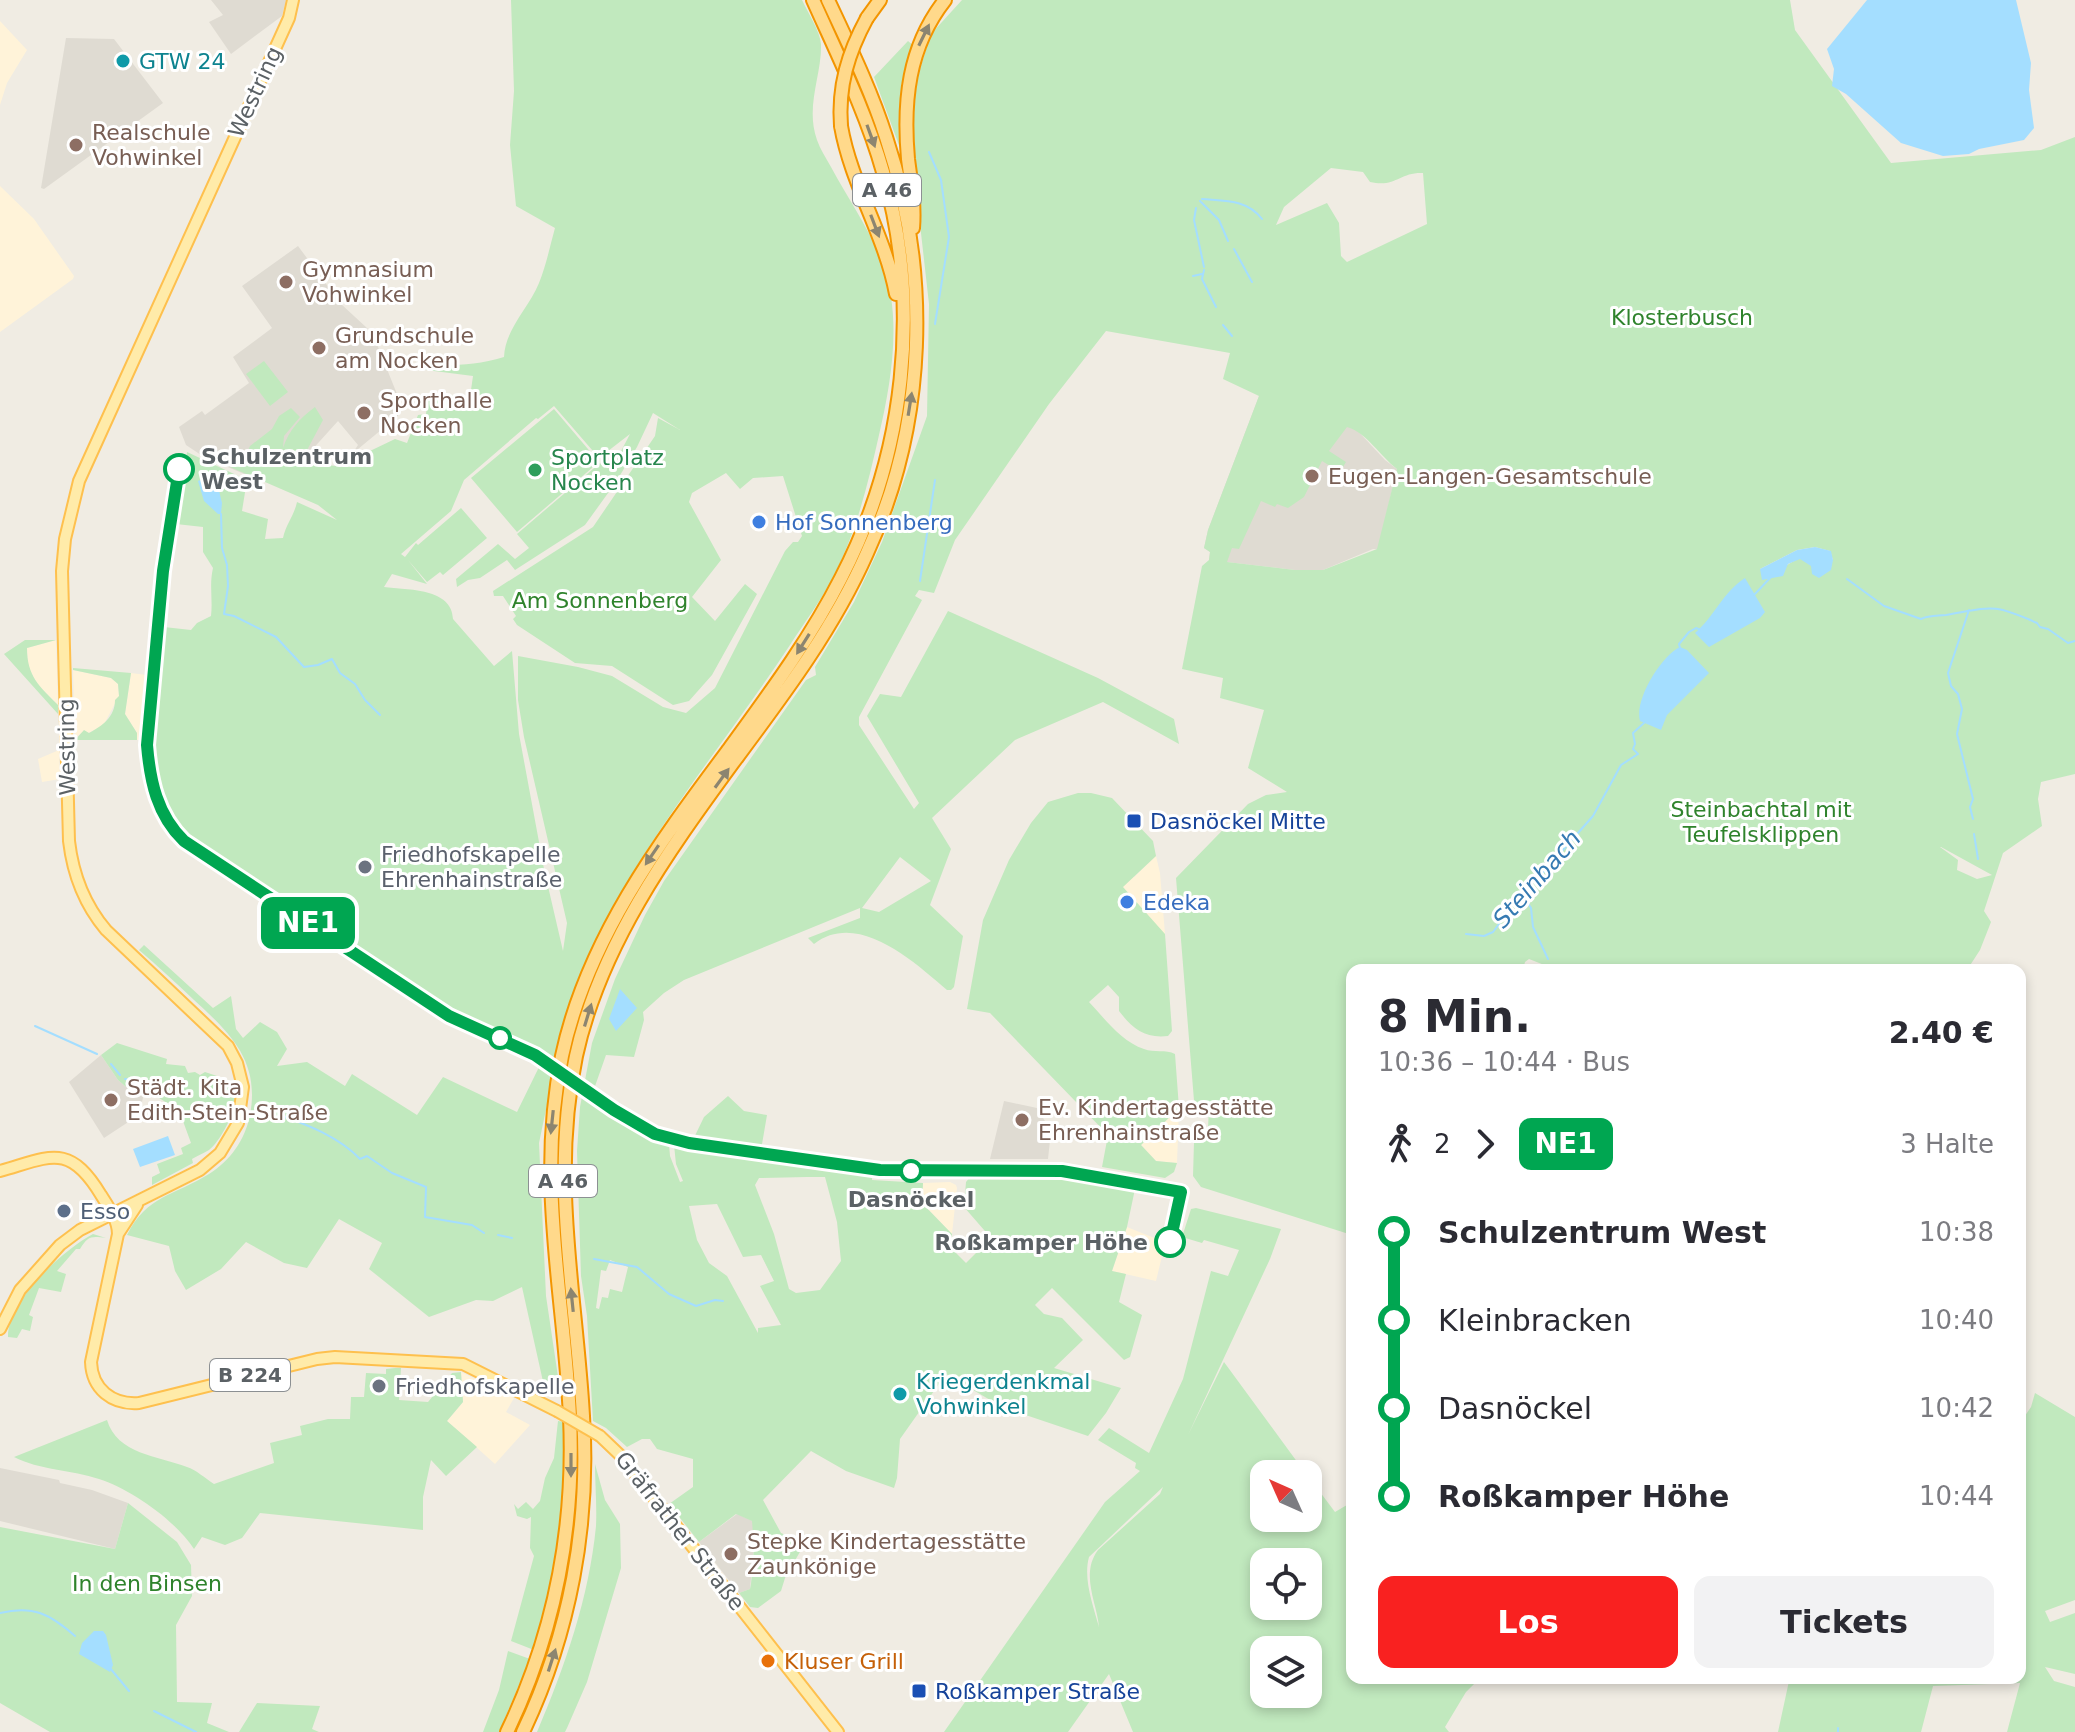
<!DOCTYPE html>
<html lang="de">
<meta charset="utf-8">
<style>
body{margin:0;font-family:"DejaVu Sans",sans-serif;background:#f2f2f3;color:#2b2b33;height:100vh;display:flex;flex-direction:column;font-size:30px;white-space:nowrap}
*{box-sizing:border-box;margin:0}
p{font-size:26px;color:#7c7c81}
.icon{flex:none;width:44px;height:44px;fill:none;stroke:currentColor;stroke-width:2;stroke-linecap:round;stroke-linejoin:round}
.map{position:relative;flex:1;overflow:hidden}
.drawer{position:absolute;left:1346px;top:964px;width:680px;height:720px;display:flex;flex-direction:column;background:#fff;border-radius:16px;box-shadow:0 4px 12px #0003}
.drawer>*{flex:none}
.badge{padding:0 16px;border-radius:12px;font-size:28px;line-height:52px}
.needle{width:52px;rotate:315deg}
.controls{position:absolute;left:1250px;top:1460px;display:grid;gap:16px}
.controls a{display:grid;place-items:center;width:72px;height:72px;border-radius:16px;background:#fff;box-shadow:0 4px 12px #0003;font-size:40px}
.map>.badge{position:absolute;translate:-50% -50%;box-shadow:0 0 0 4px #fff}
.legs{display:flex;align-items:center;gap:12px;height:88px;padding:0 32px;font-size:26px}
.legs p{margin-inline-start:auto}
.summary{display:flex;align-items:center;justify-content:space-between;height:136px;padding:0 32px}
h1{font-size:44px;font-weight:600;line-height:60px}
.button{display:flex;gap:16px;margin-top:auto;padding:16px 32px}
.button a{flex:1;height:92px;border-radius:16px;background:#f92120;color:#fff;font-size:32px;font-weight:600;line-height:92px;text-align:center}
.button a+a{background:#f2f2f3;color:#2b2b33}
ul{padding:0 32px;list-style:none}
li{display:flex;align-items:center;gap:28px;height:88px;font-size:30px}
li i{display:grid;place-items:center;width:12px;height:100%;margin:0 10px;background:currentColor}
li i::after{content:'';width:20px;height:20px;margin:-10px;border:6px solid;border-radius:50%;background:#fff}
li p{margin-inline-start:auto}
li:first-child i{background:linear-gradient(#0000 50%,currentColor 0)}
li:last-child i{background:linear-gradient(currentColor 50%,#0000 0)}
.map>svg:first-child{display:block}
.commercial{fill:#fff3d9}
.education{fill:#dfdbd2}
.green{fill:#c1e9be;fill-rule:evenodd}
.water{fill:#a4deff}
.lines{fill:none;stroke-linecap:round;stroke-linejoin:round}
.stream{stroke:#a4deff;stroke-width:2}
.primary-casing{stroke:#fec04e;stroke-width:14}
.motorway-casing{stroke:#f39500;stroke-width:16}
.primary{stroke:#ffeba9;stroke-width:10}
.motorway{stroke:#ffd98b;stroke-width:12}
.primary-bridge-casing{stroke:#fec04e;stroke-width:14;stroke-linecap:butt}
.motorway-bridge-casing{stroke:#f39500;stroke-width:16;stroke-linecap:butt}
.primary-bridge{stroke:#ffeba9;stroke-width:10}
.motorway-bridge{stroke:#ffd98b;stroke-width:12}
.oneway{fill:#8c8570}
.line-1-casing{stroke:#fff;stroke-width:18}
.line-1{stroke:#00a651;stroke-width:12}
.culture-dot{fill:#0f9aa8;stroke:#fff;stroke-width:3}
.education-dot{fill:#8d6e63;stroke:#fff;stroke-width:3}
.stop-1-dot{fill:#fff;stroke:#00a651;stroke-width:4}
.leisure-dot{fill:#2e9e5b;stroke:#fff;stroke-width:3}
.shop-dot{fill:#3f7fe0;stroke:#fff;stroke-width:3}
.transit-dot{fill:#1a4fb4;stroke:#fff;stroke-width:3}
.worship-dot{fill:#6b7280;stroke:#fff;stroke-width:3}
.service-dot{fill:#5c6f8a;stroke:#fff;stroke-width:3}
.food-dot{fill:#e8710a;stroke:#fff;stroke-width:3}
.labels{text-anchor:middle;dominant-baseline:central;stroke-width:6;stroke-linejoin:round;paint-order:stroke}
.shield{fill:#fff;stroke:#8c9093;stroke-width:2}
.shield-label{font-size:20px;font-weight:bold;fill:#5b6165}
.culture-label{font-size:22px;fill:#0d838f;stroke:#fff;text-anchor:start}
.street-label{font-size:22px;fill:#5b6165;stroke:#fff}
.education-label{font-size:22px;fill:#785e54;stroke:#fff;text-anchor:start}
.park-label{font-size:22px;fill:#2f832c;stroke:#fff}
.stop-label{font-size:22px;font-weight:bold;fill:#5b6165;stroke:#fff;text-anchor:start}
.leisure-label{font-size:22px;fill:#27864d;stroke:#fff;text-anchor:start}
.shop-label{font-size:22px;fill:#366cbe;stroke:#fff;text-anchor:start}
.transit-label{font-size:22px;fill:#164399;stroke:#fff;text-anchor:start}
.worship-label{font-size:22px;fill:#5b616d;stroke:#fff;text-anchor:start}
.service-label{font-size:22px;fill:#4e5e75;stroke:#fff;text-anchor:start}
.food-label{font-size:22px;fill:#c56008;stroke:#fff;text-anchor:start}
.water-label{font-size:24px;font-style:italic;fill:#357ab2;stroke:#fff}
</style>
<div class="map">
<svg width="2075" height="1732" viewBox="0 0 2075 1732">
<rect width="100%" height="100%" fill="#f0ece3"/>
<!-- commercial -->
<path class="commercial" d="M 0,21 L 27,50 L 7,83 L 0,105 Z
M 0,186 L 34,219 L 74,276 L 73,279 L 0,332 Z
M 56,640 L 58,705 L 38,685 L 28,667 L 27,648 Z
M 73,670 L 111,678 L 118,684 L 119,696 L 103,726 L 88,733 L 84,731 L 75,738 Z
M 131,673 L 147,675 L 142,740 L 137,740 L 137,733 L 125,714 Z
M 59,750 L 60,779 L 42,782 L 38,759 Z
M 1156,856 L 1160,873 L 1165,934 L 1144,954 L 1138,948 L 1115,859 L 1134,877 Z
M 1179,1108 L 1177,1163 L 1156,1161 L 1141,1145 Z
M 950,1182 L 956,1185 L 957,1188 L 952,1234 L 922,1203 L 923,1183 Z
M 1127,1227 L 1162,1241 L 1163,1252 L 1156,1281 L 1112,1271 Z
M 461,1372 L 514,1398 L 506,1412 L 530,1425 L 495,1464 L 447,1421 L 463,1402 Z"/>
<!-- education -->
<path class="education" d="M 211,0 L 286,0 L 282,16 L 231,54 L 209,22 L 223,15 Z
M 66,38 L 114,39 L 163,103 L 44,189 L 41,188 Z
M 298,246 L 341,304 L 367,328 L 374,337 L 397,394 L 398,416 L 352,454 L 358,445 L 338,421 L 301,462 L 283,458 L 280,427 L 249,476 L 204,457 L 186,445 L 179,427 L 202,411 L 205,415 L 249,383 L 233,357 L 272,328 L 242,286 Z
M 1259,396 L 1356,429 L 1385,460 L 1397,469 L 1378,549 L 1373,549 L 1323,570 L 1295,570 L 1209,560 L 1210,552 L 1204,548 L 1208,530 Z
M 101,1055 L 118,1080 L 125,1086 L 145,1089 L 139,1115 L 104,1138 L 69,1082 Z
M 1004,1101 L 1037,1108 L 1051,1131 L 1048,1159 L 990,1159 Z
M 0,1468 L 59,1480 L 60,1483 L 92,1490 L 128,1503 L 115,1549 L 0,1521 Z
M 737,1514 L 753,1521 L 754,1548 L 750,1589 L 739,1593 L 699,1542 Z"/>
<!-- green -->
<path class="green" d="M 511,0 L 802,0 C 808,13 820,31 821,44 C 822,75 805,106 817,140 C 820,149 826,158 831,167 C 854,210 884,248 891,297 C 898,342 889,392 879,435 C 868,484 856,534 832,579 C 820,602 804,623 790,645 C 704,776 584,904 555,1063 L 521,1041 L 457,1013 L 344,938 L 350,928 L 300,894 L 293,904 L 187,834 C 134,783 158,691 164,627 L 191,630 L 197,623 L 211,616 C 213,599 209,585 213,568 L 203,552 L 203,527 L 176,524 L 187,452 L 247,480 L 242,511 L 268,519 L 265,539 L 283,538 C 286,524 294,516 297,502 L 337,520 L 318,505 L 230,467 L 245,458 L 250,446 L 272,429 L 279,416 L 291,408 L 300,417 L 284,436 L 283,448 C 289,430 300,418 315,407 L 323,420 L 305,454 L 282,450 L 281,458 L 286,463 L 303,462 L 344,467 L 349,461 L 395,439 L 407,443 L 418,415 L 426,414 L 429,393 L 470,397 L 473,376 L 403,367 L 404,364 C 440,365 468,368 504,357 C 505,329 529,308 539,283 C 546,266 550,246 555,228 L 516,206 L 510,145 L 514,91 ZM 554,406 L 599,458 L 630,434 L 619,455 L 604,468 L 600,463 L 517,534 L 529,548 L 515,559 L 498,544 L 456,579 L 457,587 L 468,580 L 480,578 L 507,560 L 515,570 L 585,525 L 616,482 L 637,447 L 653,413 L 680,430 L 658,418 L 655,436 L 593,527 L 493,591 L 494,596 L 503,596 L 516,616 L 513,619 L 517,625 L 575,663 L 612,666 L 673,705 L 689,701 L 712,675 L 757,594 L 745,584 L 715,621 L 692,597 L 721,560 L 689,502 L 692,493 L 726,473 L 740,489 L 753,478 L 783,476 L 802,536 L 798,542 L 793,542 L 785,551 L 715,688 L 686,713 L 663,707 L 612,676 L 578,667 L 518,656 L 518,700 L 524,737 L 567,923 L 563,951 L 544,869 L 519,734 L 512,651 L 494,666 L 453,619 C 452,588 408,590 384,587 L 392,574 L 427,584 L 408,560 L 427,582 L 440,572 L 443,575 L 487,538 L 461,508 L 418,545 L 416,543 L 405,557 L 401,554 L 451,511 L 464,480 L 536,418 L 538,419 Z
M 962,0 L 1790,0 L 1795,30 L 1891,163 L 2041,150 L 2075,137 L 2075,774 L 2041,782 L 2038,799 L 2042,826 L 2003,853 L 1984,911 L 1991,922 L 1980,950 L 1967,970 L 1557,970 L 1529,959 L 1525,962 L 1523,970 L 1352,970 L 1352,1235 L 1201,1187 L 1193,1176 L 1194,1142 L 1208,1128 L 1209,1107 L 1195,1113 L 1176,878 L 1248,804 L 1266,795 L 1287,792 L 1248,768 L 1264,710 L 1220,698 L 1223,678 L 1182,669 L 1202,566 L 1209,560 L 1210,552 L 1204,548 L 1208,530 L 1259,396 L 1223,379 L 1230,353 L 1106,331 L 1049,404 L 955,540 L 934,593 L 919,590 L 915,596 L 922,600 L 859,717 L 859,725 L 914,809 L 919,803 L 867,716 L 880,694 L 901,697 L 948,611 L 1098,678 L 1174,719 L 1179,744 L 1103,702 L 1015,740 L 932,818 L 951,849 L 930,905 L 963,936 L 954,987 L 951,990 L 947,990 C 914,962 858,910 814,944 L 808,938 L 860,918 L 860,908 L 684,980 L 664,993 L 643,1012 L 644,1020 L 634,1057 L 606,1055 L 594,1089 L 668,1133 L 670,1156 L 680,1182 L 683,1181 L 676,1164 L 674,1145 L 689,1148 L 704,1117 L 728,1096 L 744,1111 L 767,1115 L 761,1150 L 872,1163 L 872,1180 L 923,1183 L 922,1203 L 952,1234 L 950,1247 L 966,1263 L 991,1238 L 964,1207 L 966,1182 L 970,1177 L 1043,1174 L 1135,1189 L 1127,1227 L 1112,1271 L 1126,1274 L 1119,1302 L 1142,1315 L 1130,1357 L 1124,1360 L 1052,1288 L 1035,1305 L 1044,1314 L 1062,1318 L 1083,1340 L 1054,1368 L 1121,1388 L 1106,1413 L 1088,1436 L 1002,1407 L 946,1374 L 900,1439 L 897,1478 L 894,1488 L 846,1471 L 811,1451 L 763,1500 L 781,1533 L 805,1543 L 785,1578 L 781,1591 L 758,1608 L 750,1607 L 739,1593 L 750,1589 L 751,1584 L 754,1548 L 752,1521 L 736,1514 L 699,1542 L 669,1504 L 693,1487 L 693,1459 L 657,1449 L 650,1439 L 642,1439 L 627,1447 L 606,1428 L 593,1421 L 587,1316 L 581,1276 L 577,1151 L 580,1107 L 592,1043 L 615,979 L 645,915 L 664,881 L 806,680 L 816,675 L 815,667 L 854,602 L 882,542 L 927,416 L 929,304 L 913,162 L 914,88 L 931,34 ZM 1331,168 L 1363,172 L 1370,182 C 1396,188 1399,172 1423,173 L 1427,224 L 1347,262 L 1341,256 L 1339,223 L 1327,203 L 1276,225 L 1284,207 ZM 1347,427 C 1366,432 1381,457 1397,469 L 1377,549 L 1323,570 L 1295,570 L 1227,562 L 1232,548 L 1239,549 L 1261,501 L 1275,507 L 1277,504 L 1288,508 L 1304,497 L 1322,461 L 1340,472 L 1346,462 L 1329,451 ZM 1815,547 L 1830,551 L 1833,560 L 1799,558 L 1787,565 L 1760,569 L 1797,550 ZM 1940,847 L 1941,847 L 1992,875 L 1977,879 L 1957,870 L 1958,860 ZM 900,857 L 931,881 L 879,912 L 862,908 ZM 807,1177 L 825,1177 L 837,1222 L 841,1261 L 820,1290 L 796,1293 L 789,1289 L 774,1234 L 755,1185 L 759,1178 ZM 717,1204 L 743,1257 L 761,1255 L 774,1281 L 760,1286 L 781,1325 L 758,1328 L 758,1333 L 727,1276 L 709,1263 L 697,1240 L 689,1206 ZM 610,1260 L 628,1267 L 622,1292 L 610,1289 L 608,1298 L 602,1297 L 599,1309 L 596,1308 L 601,1270 L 606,1271 Z
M 908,41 L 915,47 L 901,85 L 904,159 L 874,77 Z
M 264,361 L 288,392 L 270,406 L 246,374 Z
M 554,409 L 599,462 L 517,532 L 471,478 Z
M 25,640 L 56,640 L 27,648 C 27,676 39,686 58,705 L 58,714 L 4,654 Z
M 73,668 L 131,673 L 125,714 L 137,733 L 137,740 L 75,740 L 84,730 L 89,733 C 102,726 115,717 115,700 L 119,696 L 118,684 L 111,678 L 73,670 Z
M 1078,793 L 1091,793 L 1112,798 L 1153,841 L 1156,856 L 1123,887 L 1165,934 L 1172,1031 L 1168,1036 C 1145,1039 1132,1028 1119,1011 L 1119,997 L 1108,985 L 1089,1002 C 1105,1019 1122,1042 1144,1049 C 1154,1053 1166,1049 1175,1054 L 1179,1108 L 1141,1145 L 1156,1161 L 1177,1163 L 1174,1172 L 1165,1178 L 1102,1167 L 1108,1135 L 990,1013 L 967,1009 L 983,920 L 1009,860 L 1031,823 L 1048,802 Z
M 144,945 L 213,1008 L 231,996 L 236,1029 L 243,1038 L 260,1022 L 277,1032 L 287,1049 L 277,1066 L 307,1062 L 345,1086 L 352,1074 L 417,1115 L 443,1077 L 517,1112 L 540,1065 L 554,1071 L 539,1143 L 546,1296 L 561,1397 L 546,1395 L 522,1287 L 493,1301 L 476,1300 L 429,1317 L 369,1269 L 382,1243 L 339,1219 L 307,1268 L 284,1263 L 246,1242 L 221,1269 L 186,1290 L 175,1271 L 169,1246 L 127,1235 C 147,1195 174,1196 209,1174 C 230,1161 245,1140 250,1115 C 260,1061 231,1034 194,1000 C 176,983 158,966 139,950 Z
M 117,1043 L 167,1059 L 166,1064 L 185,1066 L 188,1073 L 195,1072 L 200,1075 L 205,1072 L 217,1076 L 218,1081 C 223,1084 232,1085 234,1091 C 240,1105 221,1141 209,1150 C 204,1153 197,1156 192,1159 L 193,1163 L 152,1185 L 152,1177 L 160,1173 L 157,1164 L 183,1154 L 181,1148 L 191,1143 L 176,1102 L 167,1103 L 145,1089 L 125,1086 L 118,1080 L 101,1055 Z
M 1196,1208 L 1281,1229 L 1270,1259 L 1188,1435 L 1224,1362 L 1306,1474 L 1264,1474 L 1264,1518 L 1308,1518 L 1308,1476 L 1335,1512 L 1352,1502 L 1352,1678 L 1480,1678 L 1466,1692 L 1445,1727 L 1449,1732 L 1133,1732 L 1109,1674 L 1068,1732 L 944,1732 L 1105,1502 L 1140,1471 L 1135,1468 L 1136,1463 L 1098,1440 L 1109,1428 L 1149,1453 L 1183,1379 L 1211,1271 L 1228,1276 L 1239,1250 L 1204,1240 L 1202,1243 L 1182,1237 L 1191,1209 ZM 1163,1487 L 1160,1494 L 1098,1550 C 1080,1574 1097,1603 1099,1627 C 1093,1605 1083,1579 1089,1557 ZM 1308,1562 L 1308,1606 L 1264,1606 L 1264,1562 ZM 1264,1650 L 1308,1650 L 1308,1694 L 1264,1694 Z
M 93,1234 L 106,1238 C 91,1236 88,1236 80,1249 L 76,1249 L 57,1271 L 66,1274 L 61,1292 L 39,1288 L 29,1315 L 33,1317 L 30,1331 L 22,1329 L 17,1338 L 8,1337 C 7,1301 63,1250 93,1234 Z
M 395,1368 L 401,1368 L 399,1400 L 428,1402 L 452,1373 L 461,1372 L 463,1402 L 447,1421 L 477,1447 L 446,1476 L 431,1460 L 423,1497 L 423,1530 L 260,1513 L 242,1538 L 225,1545 L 202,1537 L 194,1549 C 176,1521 131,1489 99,1479 C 72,1470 39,1470 14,1457 L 107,1420 C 117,1454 158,1456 187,1467 C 196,1470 205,1478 214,1484 L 274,1463 L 270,1443 L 302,1435 L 300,1426 L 328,1419 L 350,1419 L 351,1397 L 364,1397 L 366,1373 L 386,1374 L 386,1369 Z
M 2035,1393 L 2075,1417 L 2075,1600 L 2045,1611 L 2050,1622 L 2075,1613 L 2075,1674 L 2045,1667 L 2054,1681 L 2075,1687 L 2075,1732 L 2007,1732 L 2020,1683 L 1933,1686 L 1921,1732 L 1778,1732 L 1789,1681 L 1720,1678 L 2020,1678 L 2020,1423 L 2031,1407 Z
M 558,1421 L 564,1422 C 566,1501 555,1574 534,1650 L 511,1641 L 534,1556 L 530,1548 L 531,1517 L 527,1519 L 517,1516 L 514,1504 L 518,1509 L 526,1502 L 533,1509 L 540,1501 L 545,1478 L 554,1458 Z
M 595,1464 L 605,1500 L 620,1524 L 621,1568 L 587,1682 L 567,1728 L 565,1732 L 537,1732 C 565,1666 589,1598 596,1526 C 597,1506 595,1484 595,1464 Z
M 128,1503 L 177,1542 L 191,1565 L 192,1596 L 176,1625 L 177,1702 L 212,1703 L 207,1723 L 229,1732 L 50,1732 L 0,1703 L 0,1527 L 115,1549 Z
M 508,1651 L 530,1659 L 499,1732 L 483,1732 L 499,1690 Z
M 257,1703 L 320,1706 L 312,1729 L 319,1732 L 239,1732 Z"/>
<!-- water -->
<path class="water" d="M 1867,0 L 2016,0 L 2031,63 L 2029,90 L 2034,128 L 2024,140 L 1979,149 L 1969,154 L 1943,156 L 1901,143 L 1846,94 L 1832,86 L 1834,69 L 1827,49 Z
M 215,474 L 222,503 L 221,514 L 218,514 L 204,501 L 198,481 Z
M 1815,547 L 1831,551 L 1833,560 L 1831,570 L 1819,578 L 1812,574 L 1811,566 L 1800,559 L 1788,564 L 1783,576 L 1762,580 L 1760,569 L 1797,550 Z
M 1745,578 L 1765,612 L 1760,618 L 1709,647 L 1695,633 C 1714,617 1723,592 1745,578 Z
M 1680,647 L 1687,650 L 1709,673 L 1667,715 L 1661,730 L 1640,721 C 1634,700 1661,656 1680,647 Z
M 620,989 L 637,1008 L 616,1031 L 609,1019 Z
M 168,1136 L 175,1155 L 140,1167 L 133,1149 Z
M 94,1631 L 103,1631 L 106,1635 L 113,1665 L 110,1672 L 79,1654 L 82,1643 Z"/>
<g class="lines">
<!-- stream -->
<path class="stream" d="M 929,152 L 941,180 L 949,237 L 935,324
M 1202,199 C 1224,201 1247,199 1262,219
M 1200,201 L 1219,220 L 1228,241
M 1196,208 L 1194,220 L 1204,267
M 1234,249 L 1252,282
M 1204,270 L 1202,279 L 1216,307
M 1193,276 L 1202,274
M 1223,325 L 1232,336
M 221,514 L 222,548 L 227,565 L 228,586 L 224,614 L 234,616 L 276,637 L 304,667 L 318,665 L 332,659 L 340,673 L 355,684 L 365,700 L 380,715
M 1847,579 L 1884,606 L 1921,619 C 1929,615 1937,616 1946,615 C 1992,607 1992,603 2037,623 L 2040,627 L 2048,629 L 2068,643 L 2075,641
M 920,581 L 935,480
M 1754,595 L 1771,577
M 1969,610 L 1948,673 L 1951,686 L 1958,694 L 1962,709 L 1957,734 L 1973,799 L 1970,807 L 1973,819
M 1680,648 L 1679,644 L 1689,632 L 1696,628 L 1701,630
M 1974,834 L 1978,859
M 1525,899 L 1531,908 L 1533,927 L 1548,959
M 1466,934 L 1484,936 L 1493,932 L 1502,920 L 1519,907 L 1531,880 L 1539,877 L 1593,816 L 1621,765 L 1638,754 L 1633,749 L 1635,744 L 1633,733 L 1645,722
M 35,1026 L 97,1054
M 111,1064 L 120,1075
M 125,1079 L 154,1084
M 259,1103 L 268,1110 L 277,1107 L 282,1116 C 308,1125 339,1137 360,1159 L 367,1156 L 392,1173 L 426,1187 L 425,1217 L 472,1225 L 484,1233
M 498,1235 L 512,1238
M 594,1259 L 637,1267 L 669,1294 L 696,1306 L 715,1300 L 723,1301
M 0,1613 C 33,1605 50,1614 75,1636
M 110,1668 L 129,1691
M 154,1711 L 196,1732
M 1838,1728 L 1838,1732"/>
<!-- primary casing -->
<g class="primary-casing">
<path id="primary" d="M 0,1171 C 50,1157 69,1142 101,1195 C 108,1206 118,1220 118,1234 L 91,1362 C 92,1389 112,1405 139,1403 L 317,1359 L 335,1357 L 463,1364 L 557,1411
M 118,1234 L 137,1205
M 0,1329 L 20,1290 L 60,1245 L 80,1230 L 200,1170 L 220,1153 L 238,1123 L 243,1087 L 237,1063 L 228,1046 L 106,930 C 84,904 73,875 69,841 L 62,571 L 65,539 L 79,481 L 289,18 L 293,0
M 600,1436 L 621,1456 L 838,1732"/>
</g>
<!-- motorway casing -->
<g class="motorway-casing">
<path id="motorway" d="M 867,18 L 880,0
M 841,126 C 851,184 885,235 896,294
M 913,228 C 915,204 911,182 908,159 C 903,102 908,47 945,0
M 507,1732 C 555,1632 575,1528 570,1417 C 564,1292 536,1183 562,1056 C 587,939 659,843 729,749 C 769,694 810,639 841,578 C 905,455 922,306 883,172 C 866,112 838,56 813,0
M 523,1732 C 570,1633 590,1525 583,1416 C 576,1292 550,1181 576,1056 C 600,946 667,853 732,764 C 782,697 833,630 867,553 C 927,423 931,272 886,137 C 871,90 849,45 828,0"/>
</g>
<!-- primary -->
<use href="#primary" class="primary"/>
<!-- motorway -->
<use href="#motorway" class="motorway"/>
<!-- primary-bridge casing -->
<g class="primary-bridge-casing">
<path id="primary-bridge" d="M 557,1411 L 600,1436"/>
</g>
<!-- motorway-bridge casing -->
<g class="motorway-bridge-casing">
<path id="motorway-bridge" d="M 841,126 C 838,86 848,53 867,18"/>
</g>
<!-- primary-bridge -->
<use href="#primary-bridge" class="primary-bridge"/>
<!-- motorway-bridge -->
<use href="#motorway-bridge" class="motorway-bridge"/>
</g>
<!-- one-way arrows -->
<defs><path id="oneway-solid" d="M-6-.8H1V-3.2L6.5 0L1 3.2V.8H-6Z" transform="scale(2)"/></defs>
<g class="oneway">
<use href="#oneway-solid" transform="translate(924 35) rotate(-64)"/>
<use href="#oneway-solid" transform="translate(871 136) rotate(70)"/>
<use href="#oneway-solid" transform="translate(875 226) rotate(69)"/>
<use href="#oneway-solid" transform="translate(910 404) rotate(-81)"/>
<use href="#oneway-solid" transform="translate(803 644) rotate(122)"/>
<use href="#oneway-solid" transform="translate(722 778) rotate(-54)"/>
<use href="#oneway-solid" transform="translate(652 855) rotate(124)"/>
<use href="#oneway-solid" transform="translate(588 1015) rotate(-73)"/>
<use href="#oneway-solid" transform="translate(552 1122) rotate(96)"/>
<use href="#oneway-solid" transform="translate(572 1300) rotate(-96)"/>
<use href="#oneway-solid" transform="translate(571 1465) rotate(90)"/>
<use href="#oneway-solid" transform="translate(552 1660) rotate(-72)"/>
</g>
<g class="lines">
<!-- line-1 casing -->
<g class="line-1-casing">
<path id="line-1" d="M 179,469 L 163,571 L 147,745 C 150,781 157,815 184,841 L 449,1016 L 535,1055 L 614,1110 L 655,1134 L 689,1143 L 880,1170 L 1062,1171 L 1181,1192 L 1170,1242"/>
</g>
<!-- line-1 -->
<use href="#line-1" class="line-1"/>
</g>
<!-- markers -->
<g class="culture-dot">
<circle cx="123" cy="61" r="8"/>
<circle cx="900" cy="1394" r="8"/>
</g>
<g class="education-dot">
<circle cx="76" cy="145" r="8"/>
<circle cx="286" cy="282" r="8"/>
<circle cx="319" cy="348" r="8"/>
<circle cx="364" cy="413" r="8"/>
<circle cx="1312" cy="476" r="8"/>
<circle cx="111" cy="1100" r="8"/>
<circle cx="1022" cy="1120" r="8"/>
<circle cx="731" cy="1554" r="8"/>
</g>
<g class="stop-1-dot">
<circle cx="179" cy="469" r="14"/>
<circle cx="500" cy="1038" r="10"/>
<circle cx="911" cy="1171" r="10"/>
<circle cx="1170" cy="1242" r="14"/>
</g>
<circle class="leisure-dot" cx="535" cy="470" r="8"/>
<g class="shop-dot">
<circle cx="759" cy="522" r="8"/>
<circle cx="1127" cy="902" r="8"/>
</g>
<g class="transit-dot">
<rect x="1126" y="813" width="16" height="16" rx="4"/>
<rect x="911" y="1683" width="16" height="16" rx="4"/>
</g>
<g class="worship-dot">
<circle cx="365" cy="867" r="8"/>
<circle cx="379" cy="1386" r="8"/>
</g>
<circle class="service-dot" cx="64" cy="1211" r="8"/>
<circle class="food-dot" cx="768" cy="1661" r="8"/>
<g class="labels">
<!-- shield labels -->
<g class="shield">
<rect x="853" y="174" width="68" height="32" rx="6"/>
<rect x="529" y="1165" width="68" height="32" rx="6"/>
<rect x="210" y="1359" width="80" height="32" rx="6"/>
</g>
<g class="shield-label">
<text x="887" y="190">A 46</text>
<text x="563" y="1181">A 46</text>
<text x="250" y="1375">B 224</text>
</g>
<!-- culture labels -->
<g class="culture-label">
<text x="139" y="61">GTW 24</text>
<text x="916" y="1381">Kriegerdenkmal<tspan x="916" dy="25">Vohwinkel</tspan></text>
</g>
<!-- street labels -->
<g class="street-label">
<text transform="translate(255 92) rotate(-65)">Westring</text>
<text transform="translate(67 747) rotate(-91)">Westring</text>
<text transform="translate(680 1531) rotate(52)">Gräfrather Straße</text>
</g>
<!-- education labels -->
<g class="education-label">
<text x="92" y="132">Realschule<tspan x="92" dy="25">Vohwinkel</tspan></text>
<text x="302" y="269">Gymnasium<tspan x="302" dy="25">Vohwinkel</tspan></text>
<text x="335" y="335">Grundschule<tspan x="335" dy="25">am Nocken</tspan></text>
<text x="380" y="400">Sporthalle<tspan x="380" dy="25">Nocken</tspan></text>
<text x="1328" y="476">Eugen-Langen-Gesamtschule</text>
<text x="127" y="1087">Städt. Kita<tspan x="127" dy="25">Edith-Stein-Straße</tspan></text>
<text x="1038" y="1107">Ev. Kindertagesstätte<tspan x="1038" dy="25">Ehrenhainstraße</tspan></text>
<text x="747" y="1541">Stepke Kindertagesstätte<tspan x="747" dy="25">Zaunkönige</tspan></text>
</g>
<!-- park labels -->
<g class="park-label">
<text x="1682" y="317">Klosterbusch</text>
<text x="600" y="600">Am Sonnenberg</text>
<text x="1761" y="809">Steinbachtal mit<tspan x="1761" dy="25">Teufelsklippen</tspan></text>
<text x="147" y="1583">In den Binsen</text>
</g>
<!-- stop labels -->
<g class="stop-label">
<text x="201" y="456">Schulzentrum<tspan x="201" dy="25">West</tspan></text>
<text x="911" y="1199" text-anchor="middle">Dasnöckel</text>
<text x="1148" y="1242" text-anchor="end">Roßkamper Höhe</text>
</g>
<!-- leisure labels -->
<g class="leisure-label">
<text x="551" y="457">Sportplatz<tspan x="551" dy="25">Nocken</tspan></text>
</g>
<!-- shop labels -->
<g class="shop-label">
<text x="775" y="522">Hof Sonnenberg</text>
<text x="1143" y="902">Edeka</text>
</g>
<!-- transit labels -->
<g class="transit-label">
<text x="1150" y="821">Dasnöckel Mitte</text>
<text x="935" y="1691">Roßkamper Straße</text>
</g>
<!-- worship labels -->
<g class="worship-label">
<text x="381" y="854">Friedhofskapelle<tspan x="381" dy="25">Ehrenhainstraße</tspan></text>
<text x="395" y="1386">Friedhofskapelle</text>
</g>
<!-- service labels -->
<g class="service-label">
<text x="80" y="1211">Esso</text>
</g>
<!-- food labels -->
<g class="food-label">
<text x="784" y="1661">Kluser Grill</text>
</g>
<!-- water labels -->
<g class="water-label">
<text transform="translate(1537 879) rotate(-49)">Steinbach</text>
</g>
</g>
</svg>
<div class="controls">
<a><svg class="needle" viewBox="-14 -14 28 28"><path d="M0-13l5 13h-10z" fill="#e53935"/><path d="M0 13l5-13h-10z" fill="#7c7c81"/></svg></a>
<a><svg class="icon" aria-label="locate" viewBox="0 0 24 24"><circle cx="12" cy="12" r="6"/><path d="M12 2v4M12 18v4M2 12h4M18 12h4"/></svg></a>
<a><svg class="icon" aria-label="layers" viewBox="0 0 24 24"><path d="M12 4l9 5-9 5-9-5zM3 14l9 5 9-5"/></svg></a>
</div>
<b class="badge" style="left:308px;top:923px;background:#00a651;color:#fff">NE1</b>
<section class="drawer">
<div class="summary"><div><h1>8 Min.</h1><p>10:36 – 10:44 · Bus</p></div><b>2.40 €</b></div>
<div class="legs"><svg class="icon" aria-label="walk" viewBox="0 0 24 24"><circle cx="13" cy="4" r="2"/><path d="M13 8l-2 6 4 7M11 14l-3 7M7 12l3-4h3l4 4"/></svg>2<svg class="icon" aria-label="forward" viewBox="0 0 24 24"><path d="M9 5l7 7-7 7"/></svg><b class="badge" style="background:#00a651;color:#fff">NE1</b><p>3 Halte</p></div>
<ul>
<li><i style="color:#00a651"></i><b>Schulzentrum West</b><p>10:38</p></li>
<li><i style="color:#00a651"></i><span>Kleinbracken</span><p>10:40</p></li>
<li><i style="color:#00a651"></i><span>Dasnöckel</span><p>10:42</p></li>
<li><i style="color:#00a651"></i><b>Roßkamper Höhe</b><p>10:44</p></li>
</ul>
<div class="button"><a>Los</a><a>Tickets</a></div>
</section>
</div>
